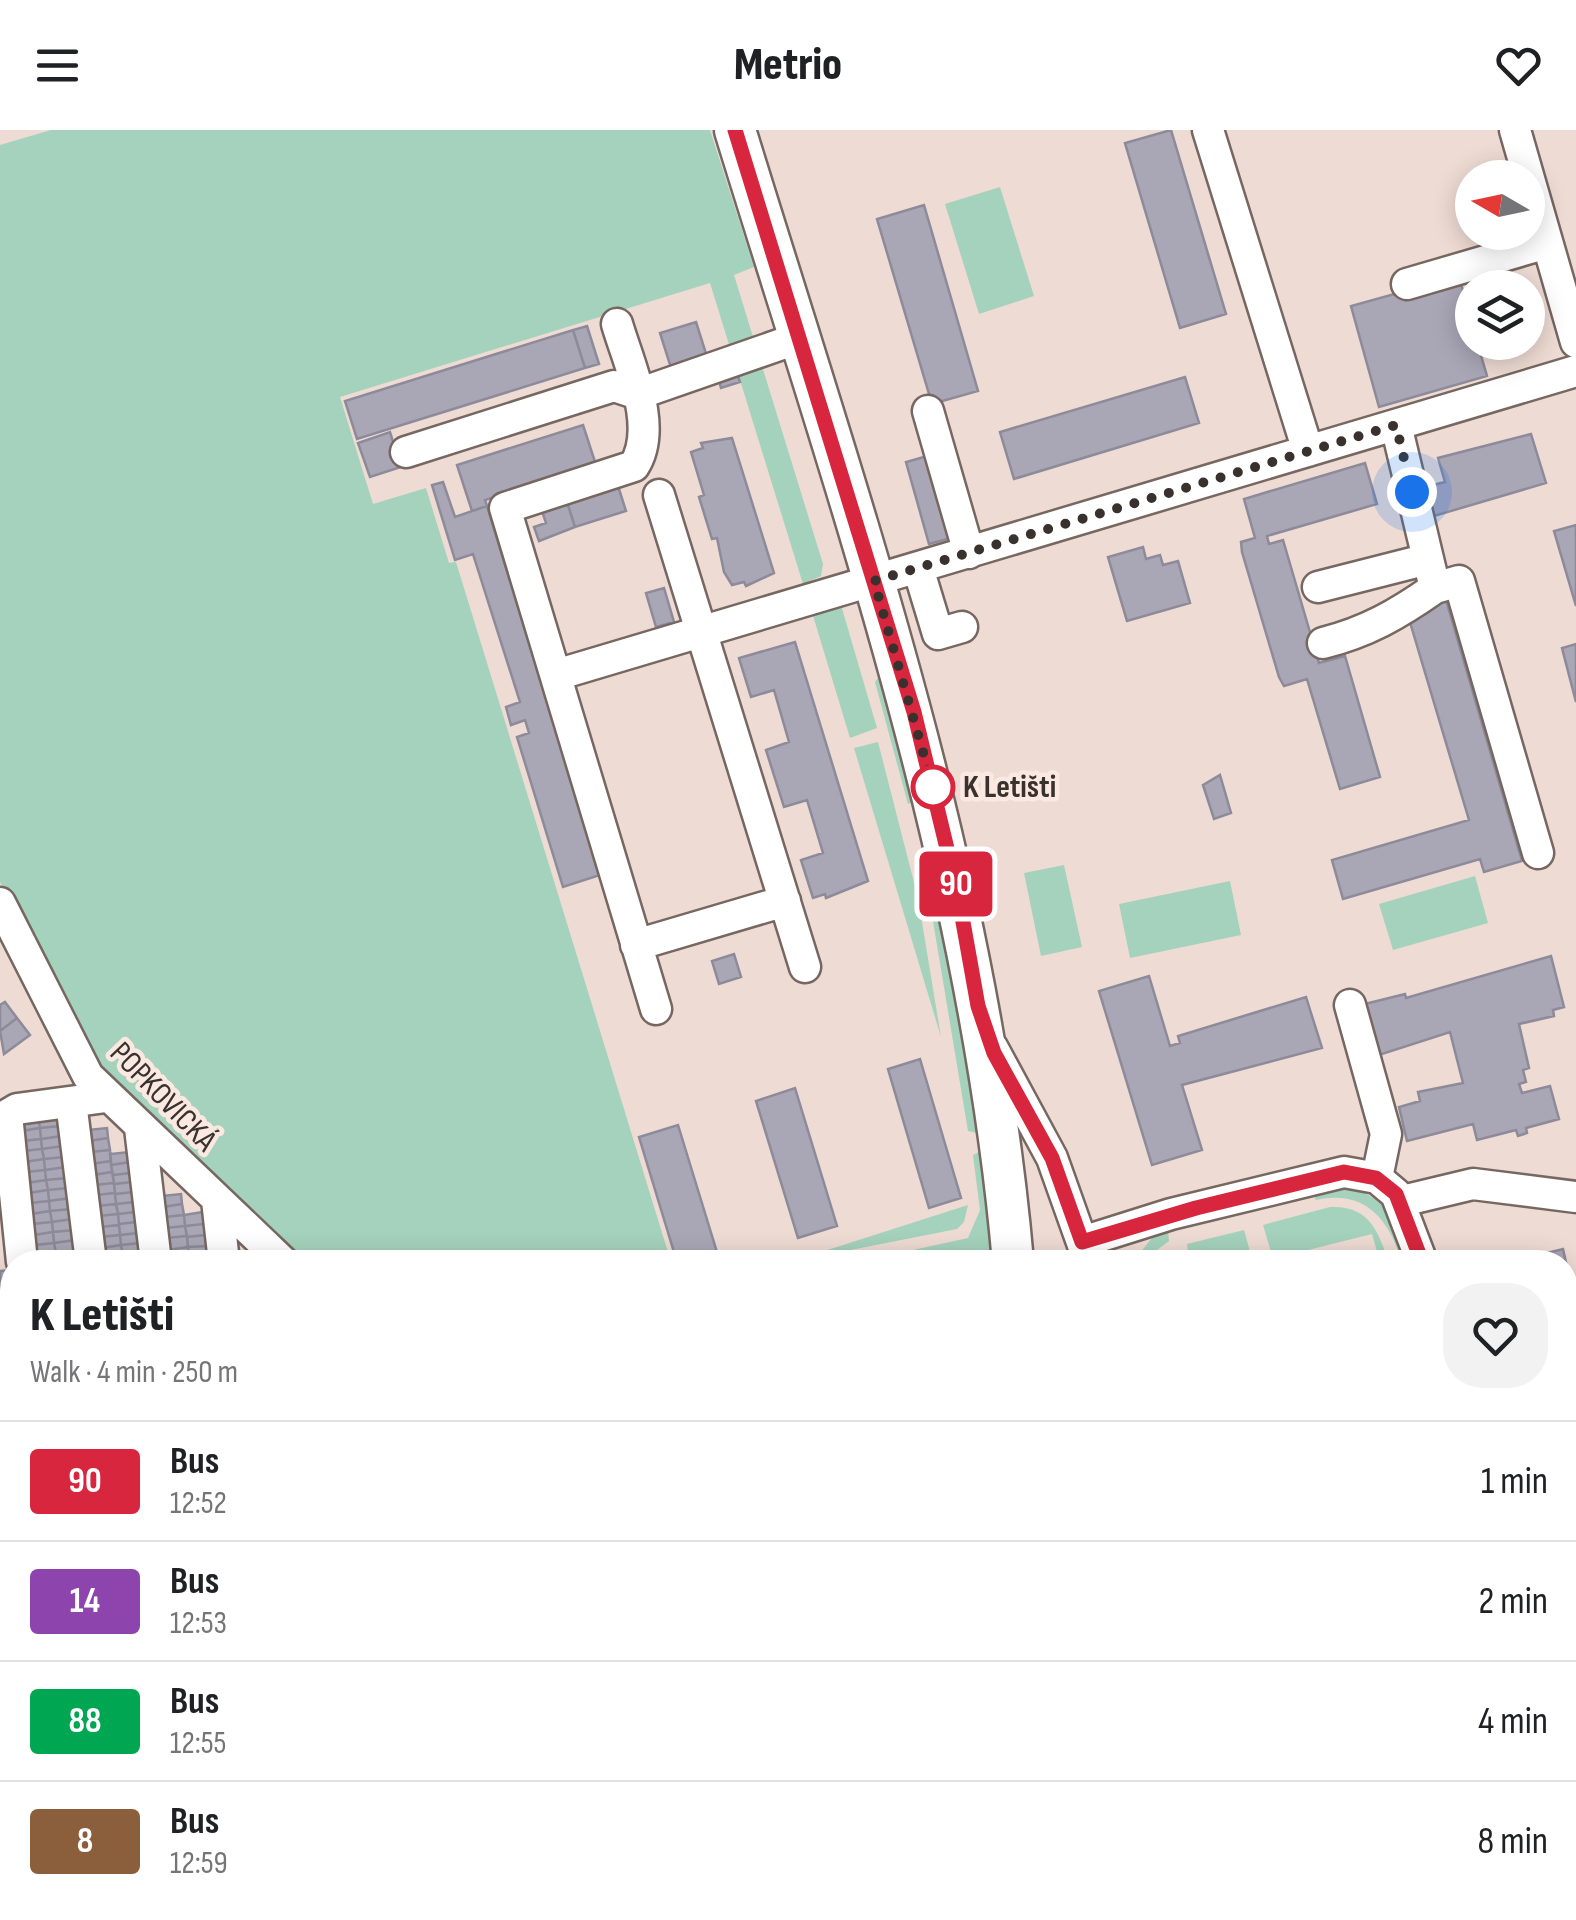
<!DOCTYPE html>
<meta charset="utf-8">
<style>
body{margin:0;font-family:"Sofia Sans Condensed",sans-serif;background:#f2f2f2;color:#202124;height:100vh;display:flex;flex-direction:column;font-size:38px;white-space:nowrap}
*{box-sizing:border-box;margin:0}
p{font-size:32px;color:#757577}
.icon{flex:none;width:55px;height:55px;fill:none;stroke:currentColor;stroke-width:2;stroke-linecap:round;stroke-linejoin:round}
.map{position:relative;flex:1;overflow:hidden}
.side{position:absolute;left:0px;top:1120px;width:1578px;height:670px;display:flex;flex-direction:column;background:#fff;border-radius:40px 40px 0 0;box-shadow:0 5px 25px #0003}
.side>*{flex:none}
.badge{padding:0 20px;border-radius:8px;font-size:35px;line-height:65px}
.needle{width:65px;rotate:279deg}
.controls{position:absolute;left:1455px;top:30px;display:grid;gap:20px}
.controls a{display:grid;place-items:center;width:90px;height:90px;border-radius:50%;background:#fff;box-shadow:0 5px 25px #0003;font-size:50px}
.you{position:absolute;width:50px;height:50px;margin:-25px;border:8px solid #fff;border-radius:50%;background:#1a73e8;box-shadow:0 0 0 15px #1a73e833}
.map>.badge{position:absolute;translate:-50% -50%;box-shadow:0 0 0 5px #fff}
.round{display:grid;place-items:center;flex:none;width:105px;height:105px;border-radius:40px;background:#f2f2f2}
.head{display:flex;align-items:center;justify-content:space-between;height:170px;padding:0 30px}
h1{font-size:48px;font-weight:800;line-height:75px}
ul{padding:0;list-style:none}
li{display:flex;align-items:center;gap:30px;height:120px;padding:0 30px;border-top:2px solid #e0e0e0}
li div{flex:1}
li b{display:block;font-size:38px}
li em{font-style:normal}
li .badge{min-width:110px;font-weight:700;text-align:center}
header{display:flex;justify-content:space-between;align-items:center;height:130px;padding:0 30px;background:#fff;font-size:45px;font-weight:800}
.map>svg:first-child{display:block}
.green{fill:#a5d2bc}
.building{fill:#a9a6b6;stroke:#8d8a99;stroke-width:2.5}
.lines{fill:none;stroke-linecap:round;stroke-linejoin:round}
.minor-casing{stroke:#776761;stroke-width:35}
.major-casing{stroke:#776761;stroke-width:45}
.minor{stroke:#fff;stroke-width:30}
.major{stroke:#fff;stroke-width:40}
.line-casing{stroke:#fff;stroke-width:22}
.line{stroke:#d7263d;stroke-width:15}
.walk{stroke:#38312e;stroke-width:10;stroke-dasharray:0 18}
.stop-dot{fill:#fff;stroke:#d7263d;stroke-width:5}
.labels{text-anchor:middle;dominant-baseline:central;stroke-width:9;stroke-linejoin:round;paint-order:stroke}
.stop-label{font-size:32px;font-weight:bold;fill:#38312e;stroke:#fbe8e1;text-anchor:start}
.street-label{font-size:32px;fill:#38312e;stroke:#fbe8e1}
</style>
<header><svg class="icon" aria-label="menu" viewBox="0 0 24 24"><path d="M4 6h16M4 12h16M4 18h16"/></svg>Metrio<svg class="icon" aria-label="heart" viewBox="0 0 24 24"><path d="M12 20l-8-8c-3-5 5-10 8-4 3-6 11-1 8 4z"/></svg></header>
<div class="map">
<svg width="1576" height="1790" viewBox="0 0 1576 1790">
<rect width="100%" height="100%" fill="#eedbd4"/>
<!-- green -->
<path class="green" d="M 51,0 L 710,0 L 754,137 L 734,145 L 823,434 L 821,446 L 803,454 L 710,153 L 340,267 L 373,374 L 426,358 L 449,433 L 456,432 L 671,1132 L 291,1132 L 102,958 L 0,752 L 0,15 Z
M 1000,57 L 1034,166 L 979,184 L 945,74 Z
M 841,475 L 877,598 L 850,608 L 811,479 Z
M 883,541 L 913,672 L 908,674 L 875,552 Z
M 878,612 L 918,768 L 941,907 L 854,618 Z
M 1064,735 L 1082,817 L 1041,826 L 1024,743 Z
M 1475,746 L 1488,793 L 1393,820 L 1379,774 Z
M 1230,751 L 1241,805 L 1130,828 L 1119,774 Z
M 938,777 L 950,813 L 982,1004 L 968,1001 L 931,779 Z
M 984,1019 L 995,1114 L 989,1132 L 858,1132 L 968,1108 L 980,1080 L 973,1025 Z
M 1350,1058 C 1390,1068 1396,1097 1410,1132 L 1402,1132 C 1389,1089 1365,1059 1316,1070 L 1311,1059 Z
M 968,1075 L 964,1092 L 957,1099 L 790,1132 Z
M 1330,1077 C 1369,1075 1378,1101 1389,1132 L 1380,1132 L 1372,1104 L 1292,1124 L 1293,1132 L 1274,1132 L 1263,1095 Z
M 1168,1099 L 1169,1111 L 1141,1132 L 1133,1132 L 1151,1109 Z
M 1244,1100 L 1253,1132 L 1189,1132 L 1187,1114 Z
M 5,1308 L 12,1309 L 12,1480 C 4,1468 8,1337 5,1308 Z
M 1565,1683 L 1576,1717 L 1576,1790 L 1535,1790 L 1531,1778 L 1565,1778 Z
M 296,1778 L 427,1778 L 427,1790 L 306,1790 L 307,1781 Z"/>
<!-- building -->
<path class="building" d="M 1171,0 L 1226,184 L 1180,198 L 1125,13 Z
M 924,75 L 978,261 L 932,274 L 877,89 Z
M 1459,146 L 1472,195 L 1472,212 L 1477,212 L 1487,246 L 1379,277 L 1351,176 Z
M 696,192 L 708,230 L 672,241 L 660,203 Z
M 587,196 L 599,234 L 585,238 L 573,200 Z
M 573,200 L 585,238 L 357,309 L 345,271 Z
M 736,241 L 740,252 L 721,258 L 718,247 Z
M 1185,247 L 1199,293 L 1014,349 L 1000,302 Z
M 583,295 L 596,335 L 485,370 L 487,376 L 472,381 L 457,335 Z
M 390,302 L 401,337 L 370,347 L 358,313 Z
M 1531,304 L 1546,353 L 1434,386 L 1425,357 L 1445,352 L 1438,328 Z
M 732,308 L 774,443 L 746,456 L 744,452 L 732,455 L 724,442 L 717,408 L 712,409 L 699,367 L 704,365 L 691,322 L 703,318 L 701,313 Z
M 927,326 L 951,408 L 929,414 L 906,332 Z
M 1365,333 L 1377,374 L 1267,406 L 1269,414 L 1283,410 L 1319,533 L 1345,526 L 1380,647 L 1340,659 L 1307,549 L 1284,556 L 1279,547 L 1242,422 L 1241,412 L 1255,408 L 1244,369 Z
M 443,352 L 455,387 L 487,376 L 600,745 L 563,757 L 517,607 L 529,603 L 525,590 L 511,595 L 506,577 L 520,572 L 473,424 L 455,430 L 432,355 Z
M 618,356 L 626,381 L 575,397 L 567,372 Z
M 567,372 L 575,397 L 539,411 L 534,397 L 546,393 L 542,381 Z
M 1576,395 L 1576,476 L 1554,401 Z
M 1143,417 L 1146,429 L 1160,425 L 1163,435 L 1178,431 L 1190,473 L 1127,491 L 1108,427 Z
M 664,458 L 674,492 L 656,497 L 646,463 Z
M 1446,470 L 1522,731 L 1484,742 L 1480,729 L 1343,769 L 1332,730 L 1469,690 L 1407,482 Z
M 795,512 L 868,751 L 826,768 L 825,764 L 813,768 L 801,730 L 823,723 L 807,670 L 784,677 L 766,620 L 789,612 L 774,560 L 751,567 L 739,528 Z
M 1576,514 L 1576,572 L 1562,518 Z
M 1220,645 L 1231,683 L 1214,689 L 1203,655 Z
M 734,824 L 741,847 L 719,854 L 712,831 Z
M 1551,826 L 1564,877 L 1553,880 L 1554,886 L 1519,894 L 1529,938 L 1523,940 L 1526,952 L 1519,954 L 1522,963 L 1550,956 L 1559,989 L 1526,998 L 1527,1003 L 1518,1006 L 1516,1000 L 1477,1010 L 1473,994 L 1407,1011 L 1399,977 L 1420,971 L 1418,962 L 1463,953 L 1450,902 L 1379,925 L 1365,874 L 1405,864 L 1406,868 Z
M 1149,846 L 1170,916 L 1180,913 L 1178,906 L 1306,867 L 1322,918 L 1182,955 L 1202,1020 L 1152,1035 L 1099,861 Z
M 5,872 L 17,888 L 0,901 L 0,875 Z
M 17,888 L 30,905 L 4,924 L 0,901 Z
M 920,929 L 961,1068 L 929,1078 L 888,939 Z
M 795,958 L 837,1096 L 798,1108 L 756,971 Z
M 59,985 L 60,996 L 40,998 L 38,987 Z
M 38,987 L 40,998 L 21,1001 L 19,990 Z
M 678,995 L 720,1132 L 677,1132 L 639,1007 Z
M 60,996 L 62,1006 L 41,1009 L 40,998 Z
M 40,998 L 41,1009 L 22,1011 L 21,1001 Z
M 107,998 L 108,1008 L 89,1011 L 87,1000 Z
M 62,1006 L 63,1016 L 42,1019 L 41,1009 Z
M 108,1008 L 110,1020 L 90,1022 L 89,1011 Z
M 41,1009 L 42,1019 L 23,1021 L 22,1011 Z
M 63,1016 L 64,1027 L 44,1029 L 42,1019 Z
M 42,1019 L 44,1029 L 24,1032 L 23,1021 Z
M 110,1020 L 111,1031 L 91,1034 L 90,1022 Z
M 129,1022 L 130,1032 L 111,1035 L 110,1024 Z
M 64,1027 L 66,1037 L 45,1040 L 44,1029 Z
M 44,1029 L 45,1040 L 26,1042 L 24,1032 Z
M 111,1031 L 112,1042 L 93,1045 L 91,1034 Z
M 130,1032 L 131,1043 L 113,1045 L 111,1035 Z
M 66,1037 L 67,1048 L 46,1050 L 45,1040 Z
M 45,1040 L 46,1050 L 27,1053 L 26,1042 Z
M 112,1042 L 114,1053 L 94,1055 L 93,1045 Z
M 131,1043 L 132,1052 L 114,1054 L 113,1045 Z
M 67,1048 L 68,1058 L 48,1060 L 46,1050 Z
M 46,1050 L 48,1060 L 28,1063 L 27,1053 Z
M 132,1052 L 134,1062 L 115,1064 L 114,1054 Z
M 114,1053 L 115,1063 L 96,1065 L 94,1055 Z
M 68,1058 L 70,1068 L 49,1071 L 48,1060 Z
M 48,1060 L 49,1071 L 30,1073 L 28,1063 Z
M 134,1062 L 135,1072 L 116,1074 L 115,1064 Z
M 115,1063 L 116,1074 L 97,1076 L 96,1065 Z
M 181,1064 L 182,1074 L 163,1077 L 161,1066 Z
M 70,1068 L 71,1079 L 50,1081 L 49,1071 Z
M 49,1071 L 50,1081 L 31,1084 L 30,1073 Z
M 135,1072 L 136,1082 L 118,1084 L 116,1074 Z
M 116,1074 L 118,1084 L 98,1086 L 97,1076 Z
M 182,1074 L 184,1085 L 164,1087 L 163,1077 Z
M 71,1079 L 72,1089 L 52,1092 L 50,1081 Z
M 50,1081 L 52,1092 L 32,1094 L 31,1084 Z
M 136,1082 L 137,1092 L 119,1094 L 118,1084 Z
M 203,1082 L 204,1094 L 185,1096 L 184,1085 Z
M 118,1084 L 119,1095 L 100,1097 L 98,1086 Z
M 184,1085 L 185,1096 L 165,1098 L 164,1087 Z
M 72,1089 L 74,1100 L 53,1102 L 52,1092 Z
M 52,1092 L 53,1102 L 34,1105 L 32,1094 Z
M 137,1092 L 138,1103 L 120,1105 L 119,1094 Z
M 204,1094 L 206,1105 L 187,1107 L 185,1096 Z
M 119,1095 L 120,1105 L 101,1107 L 100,1097 Z
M 185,1096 L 187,1106 L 166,1108 L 165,1098 Z
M 74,1100 L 75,1110 L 54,1113 L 53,1102 Z
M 53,1102 L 54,1113 L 35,1115 L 34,1105 Z
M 138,1103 L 140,1113 L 121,1115 L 120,1105 Z
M 120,1105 L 121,1115 L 102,1118 L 101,1107 Z
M 206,1105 L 207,1116 L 188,1117 L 187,1107 Z
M 187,1106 L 188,1117 L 168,1120 L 166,1108 Z
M 75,1110 L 76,1121 L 56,1123 L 54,1113 Z
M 54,1113 L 56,1123 L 36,1126 L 35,1115 Z
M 140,1113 L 141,1123 L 123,1126 L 121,1115 Z
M 121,1115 L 123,1126 L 104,1128 L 102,1118 Z
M 207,1116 L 208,1127 L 189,1128 L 188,1117 Z
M 188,1117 L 189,1128 L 169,1130 L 168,1120 Z
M 1563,1119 L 1570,1150 L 1565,1151 L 1565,1132 L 1511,1132 Z
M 76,1121 L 77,1131 L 57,1132 L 56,1123 Z
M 56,1123 L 57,1132 L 37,1132 L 36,1126 Z
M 141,1123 L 142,1132 L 123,1132 L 123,1126 Z
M 123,1126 L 123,1132 L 104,1132 L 104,1128 Z
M 208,1127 L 209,1132 L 190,1132 L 189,1128 Z
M 12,1140 L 12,1158 L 0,1159 L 0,1141 Z
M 0,1683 L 4,1683 L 6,1697 L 7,1731 L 0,1731 Z
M 709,1778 L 805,1778 L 804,1790 L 709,1790 Z
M 1350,1778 L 1387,1778 L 1389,1782 L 1373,1790 L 1355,1790 Z"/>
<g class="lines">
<!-- minor casing -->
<g class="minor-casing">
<path id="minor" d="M 1208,0 L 1308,321
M 1515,0 L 1576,212
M 1407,154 L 1547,113
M 617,194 C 629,235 659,297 634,336 L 505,378 L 656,879
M 928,281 L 969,423
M 1396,295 L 1435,458 L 1459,451 L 1538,723
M 406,322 L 614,256 L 638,264 L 799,208
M 659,365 L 805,837
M 918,438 L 938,504 L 962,497
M 1318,457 L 1428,429
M 1323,513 C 1367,502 1398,484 1435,458
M 556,545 L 1576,241
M 0,773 L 88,946 L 283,1132
M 636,815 L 785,771
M 1350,875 L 1386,1004 L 1377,1048
M 992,917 L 1052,1028 L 1089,1132
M 71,972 L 91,1132
M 140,998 L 156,1132
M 217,1070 L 224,1132
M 1402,1071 L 1473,1054 L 1576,1067
M 1082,1112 L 1171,1084 L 1344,1042 L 1377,1048 L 1396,1064 L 1422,1132
M 22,1132 L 7,985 L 17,979 L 106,967
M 0,1198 L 12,1203
M 1565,1571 L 1576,1605
M 1318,1778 L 1324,1790
M 46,1790 L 286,1789"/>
</g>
<!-- major casing -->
<g class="major-casing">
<path id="major" d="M 735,0 C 850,374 979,740 1013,1132
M 1012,1790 L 1014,1778"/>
</g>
<!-- minor -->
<use href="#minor" class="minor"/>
<!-- major -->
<use href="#major" class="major"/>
</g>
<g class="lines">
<!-- line casing -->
<g class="line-casing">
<path id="line" d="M 735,0 L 914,582 L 958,764 L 978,876 L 994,923 L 1052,1028 L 1082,1112 L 1196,1078 L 1344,1042 L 1376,1048 L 1396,1064 L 1422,1132"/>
</g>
<!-- line -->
<use href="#line" class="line"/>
<!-- walk -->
<path class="walk" d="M 933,657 L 874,451 L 1396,295 L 1412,362"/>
</g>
<!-- markers -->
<circle class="stop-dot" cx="933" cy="657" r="20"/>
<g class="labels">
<!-- stop labels -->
<g class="stop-label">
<text x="963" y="657">K Letišti</text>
</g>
<!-- street labels -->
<g class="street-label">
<text transform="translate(163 967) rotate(46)">POPKOVICKÁ</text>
</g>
</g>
</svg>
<div class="controls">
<a><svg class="needle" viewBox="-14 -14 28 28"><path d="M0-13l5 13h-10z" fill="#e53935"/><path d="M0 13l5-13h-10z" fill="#757577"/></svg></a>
<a><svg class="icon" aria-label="layers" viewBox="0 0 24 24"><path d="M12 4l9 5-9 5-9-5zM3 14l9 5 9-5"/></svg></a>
</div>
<div class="you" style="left:1412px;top:362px"></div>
<b class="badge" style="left:956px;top:754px;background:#d7263d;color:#fff">90</b>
<section class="side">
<div class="head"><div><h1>K Letišti</h1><p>Walk · 4 min · 250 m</p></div><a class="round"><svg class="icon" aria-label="heart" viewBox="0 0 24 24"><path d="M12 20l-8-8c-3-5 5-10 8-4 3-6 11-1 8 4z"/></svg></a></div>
<ul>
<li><span class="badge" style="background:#d7263d;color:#fff">90</span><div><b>Bus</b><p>12:52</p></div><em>1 min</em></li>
<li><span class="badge" style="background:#8e44ad;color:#fff">14</span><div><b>Bus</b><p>12:53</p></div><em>2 min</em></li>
<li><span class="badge" style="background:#00a651;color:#fff">88</span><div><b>Bus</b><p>12:55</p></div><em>4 min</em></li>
<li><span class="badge" style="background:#8b5e3c;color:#fff">8</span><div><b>Bus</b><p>12:59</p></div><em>8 min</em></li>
</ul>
</section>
</div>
